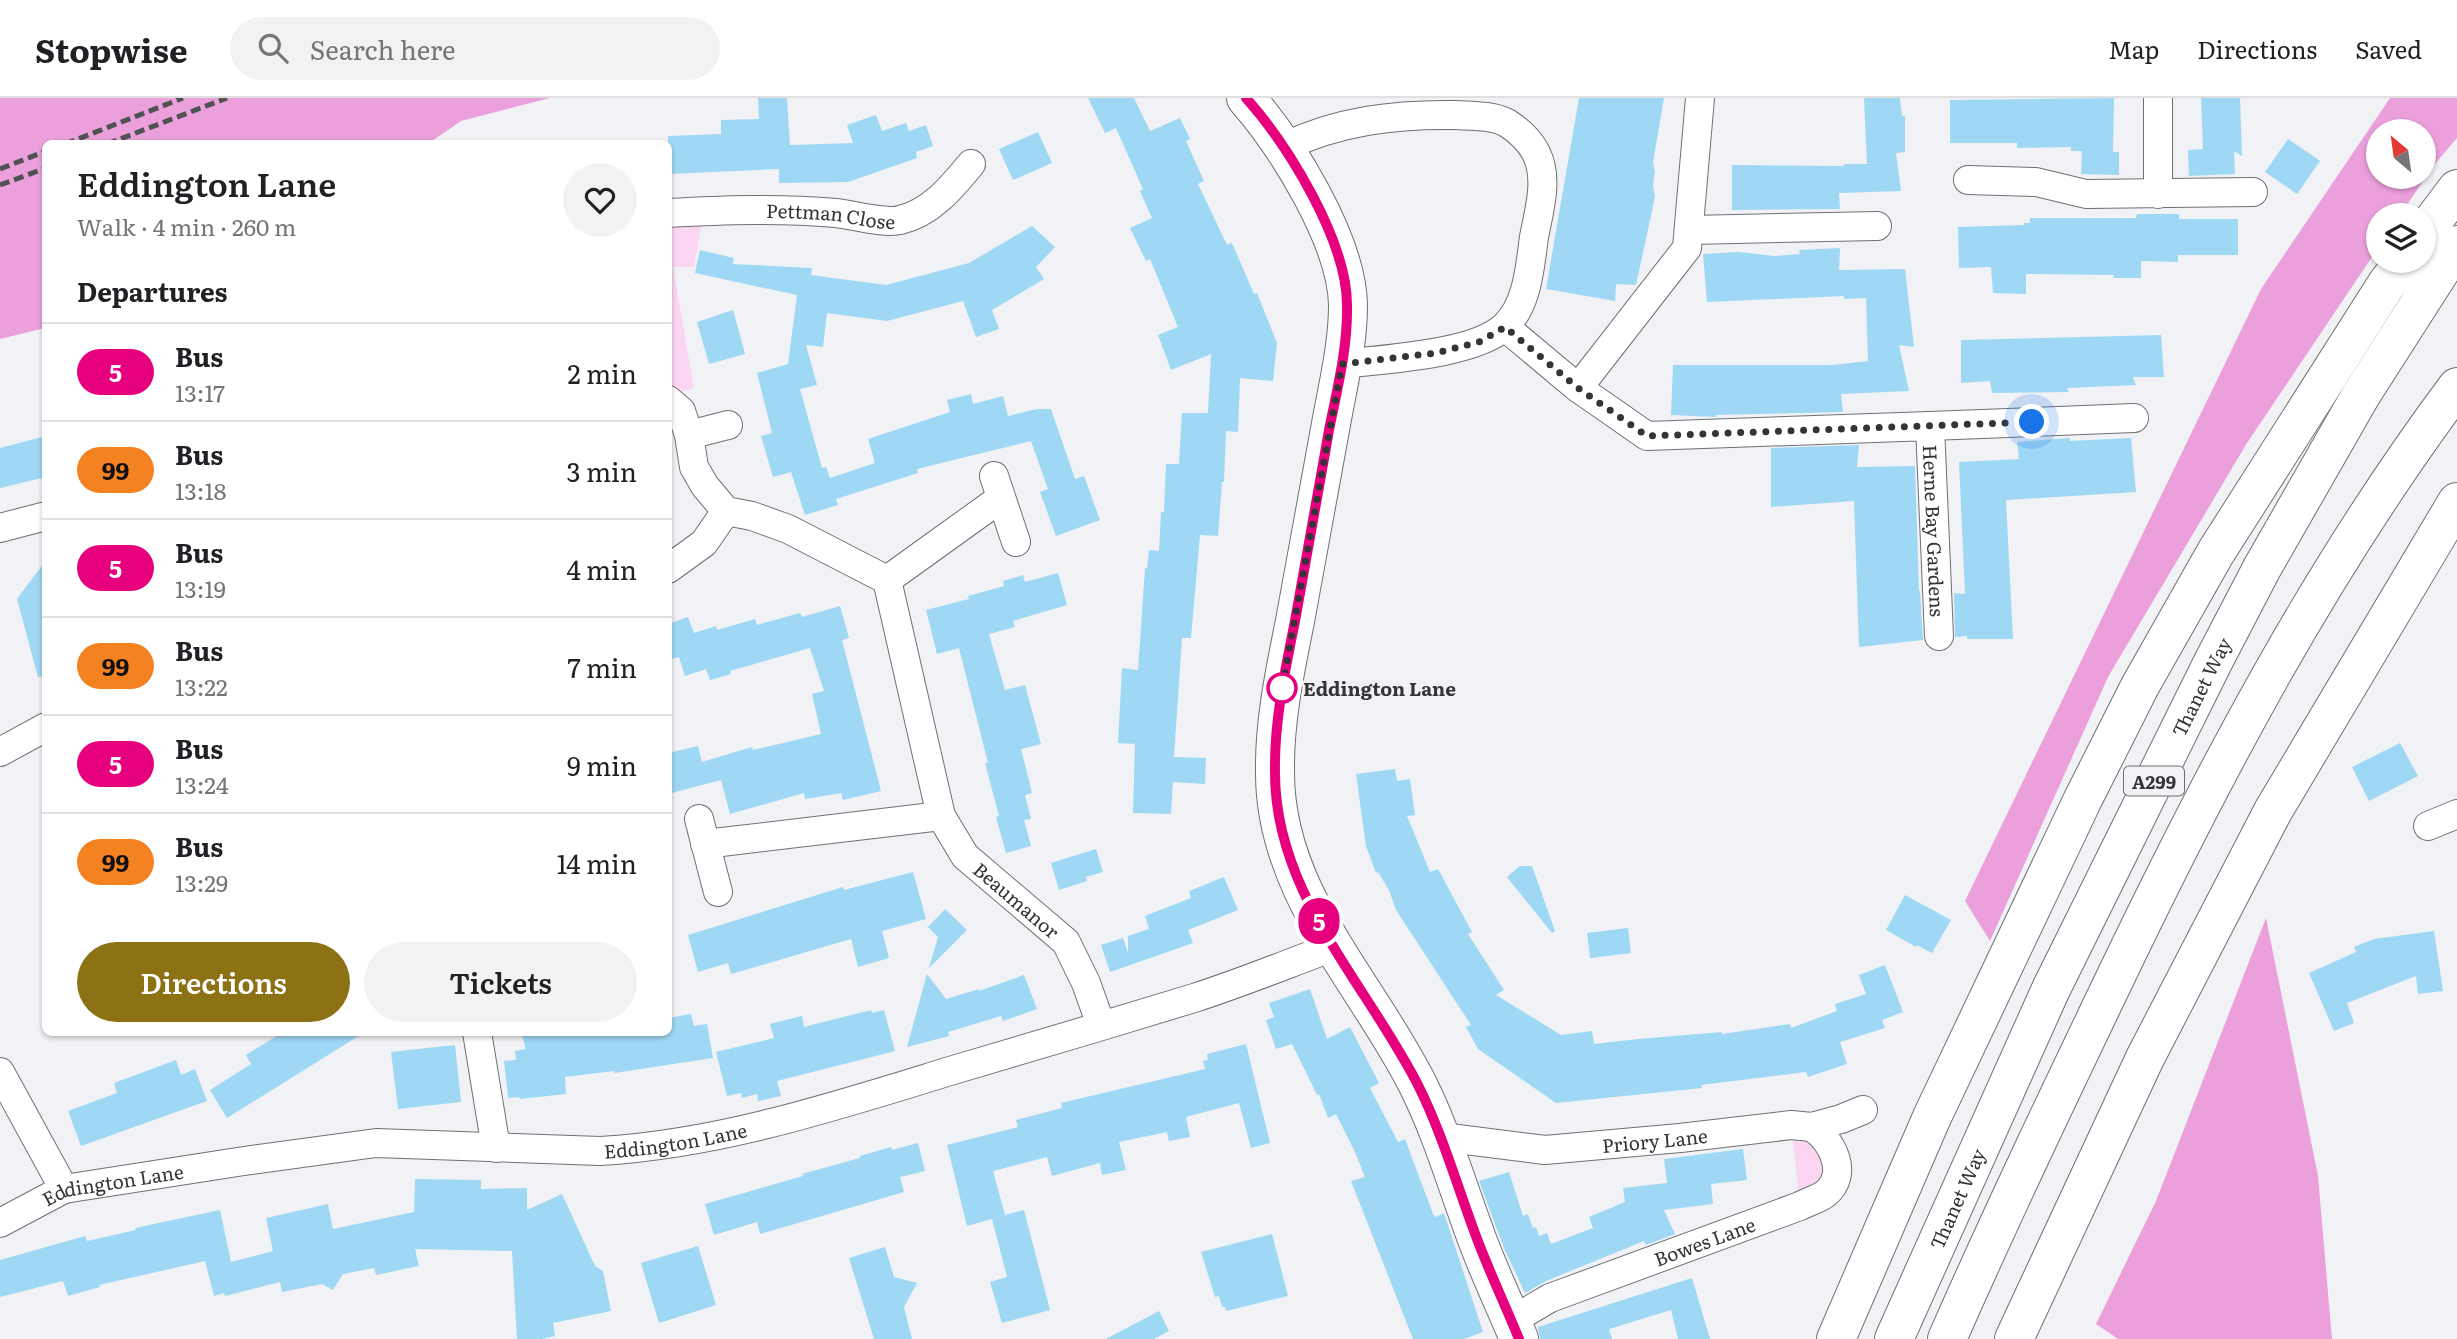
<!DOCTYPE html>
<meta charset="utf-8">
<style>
body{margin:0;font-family:Literata,serif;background:#f2f2f2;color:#202124;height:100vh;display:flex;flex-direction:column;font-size:26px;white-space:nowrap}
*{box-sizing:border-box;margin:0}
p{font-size:23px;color:#757577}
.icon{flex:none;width:38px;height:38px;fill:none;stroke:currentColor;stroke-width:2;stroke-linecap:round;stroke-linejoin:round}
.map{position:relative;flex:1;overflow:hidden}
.details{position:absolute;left:42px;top:42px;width:630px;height:896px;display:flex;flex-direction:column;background:#fff;border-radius:10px;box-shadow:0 2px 5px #0004}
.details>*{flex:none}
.badge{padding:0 14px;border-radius:23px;font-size:24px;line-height:46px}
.needle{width:46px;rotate:331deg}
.tools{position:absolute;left:2366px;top:21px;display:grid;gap:14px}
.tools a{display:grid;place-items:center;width:70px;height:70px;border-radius:50%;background:#fff;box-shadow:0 2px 5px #0004;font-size:35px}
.you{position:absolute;width:35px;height:35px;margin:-18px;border:5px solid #fff;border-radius:50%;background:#1a73e8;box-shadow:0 0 0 10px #1a73e833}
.map>.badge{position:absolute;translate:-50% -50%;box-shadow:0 0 0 4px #fff}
h2{padding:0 35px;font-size:26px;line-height:63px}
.round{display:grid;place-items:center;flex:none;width:74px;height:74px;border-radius:37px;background:#f2f2f2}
.summary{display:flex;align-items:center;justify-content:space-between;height:119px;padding:0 35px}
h1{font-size:33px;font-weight:600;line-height:52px}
.button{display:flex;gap:14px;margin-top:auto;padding:14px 35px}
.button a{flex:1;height:80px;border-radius:42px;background:#8c7215;color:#fff;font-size:28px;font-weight:600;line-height:80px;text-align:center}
.button a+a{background:#f2f2f2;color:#202124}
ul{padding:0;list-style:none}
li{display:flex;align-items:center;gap:21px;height:98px;padding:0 35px;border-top:2px solid #e0e0e0}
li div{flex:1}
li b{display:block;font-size:26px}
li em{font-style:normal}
li .badge{min-width:77px;font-weight:700;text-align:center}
header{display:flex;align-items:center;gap:42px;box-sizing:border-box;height:98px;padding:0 35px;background:#fff;border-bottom:2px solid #e0e0e0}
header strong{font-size:33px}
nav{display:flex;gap:38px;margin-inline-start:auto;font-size:24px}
.search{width:490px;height:63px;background:#f2f2f2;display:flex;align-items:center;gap:18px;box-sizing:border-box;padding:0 24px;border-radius:38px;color:#757577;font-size:26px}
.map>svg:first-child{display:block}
.green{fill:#fcd5f3}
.forest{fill:#eba0dc;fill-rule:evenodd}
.building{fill:#9fd8f4}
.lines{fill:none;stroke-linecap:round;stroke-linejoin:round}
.street-casing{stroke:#6e7073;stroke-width:30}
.secondary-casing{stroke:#6e7073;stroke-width:40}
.highway-casing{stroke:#6e7073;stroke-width:40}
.street{stroke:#fff;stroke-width:28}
.secondary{stroke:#fff;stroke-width:38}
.highway{stroke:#fff;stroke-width:38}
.rail{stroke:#505152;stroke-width:5;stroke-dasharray:10 5;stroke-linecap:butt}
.line-casing{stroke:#fff;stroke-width:16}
.line{stroke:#e6007e;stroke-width:10}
.walk{stroke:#333435;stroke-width:7;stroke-dasharray:0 12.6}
.stop-dot{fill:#fff;stroke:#e6007e;stroke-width:3.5}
.labels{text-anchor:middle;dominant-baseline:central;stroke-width:5;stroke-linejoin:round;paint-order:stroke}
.shield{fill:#f0f2f5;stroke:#6c6d6f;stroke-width:2}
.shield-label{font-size:18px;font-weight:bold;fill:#333435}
.street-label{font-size:19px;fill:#333435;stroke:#f0f2f5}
.stop-label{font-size:19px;font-weight:bold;fill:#333435;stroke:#f0f2f5;text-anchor:start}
</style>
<header>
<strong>Stopwise</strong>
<div class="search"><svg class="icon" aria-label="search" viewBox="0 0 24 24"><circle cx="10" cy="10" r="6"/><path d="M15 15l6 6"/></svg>Search here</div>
<nav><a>Map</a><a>Directions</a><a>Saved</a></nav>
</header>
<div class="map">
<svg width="2457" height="1241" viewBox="0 0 2457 1241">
<rect width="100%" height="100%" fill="#f0f2f5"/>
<!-- green -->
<path class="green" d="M 704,113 L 694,169 L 673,169 L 694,290 L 669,297 L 669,115 Z
M 1791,1027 L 1837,1066 L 1800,1108 Z"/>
<!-- forest -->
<path class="forest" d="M 0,0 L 550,0 L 461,23 L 429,45 L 46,46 L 45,230 L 0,241 Z
M 2390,0 L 2457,0 L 2457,40 L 2434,67 L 2400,117 L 2378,117 L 2378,150 L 2247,345 L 2108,579 L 1990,843 L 1965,803 L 2261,191 ZM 2424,33 L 2424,79 L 2378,79 L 2378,33 Z
M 2266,820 L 2318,1078 L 2332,1241 L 2118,1241 L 2096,1226 L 2156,1103 Z"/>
<!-- building -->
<path class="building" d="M 758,0 L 787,0 L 790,47 L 853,45 L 847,27 L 876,17 L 882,33 L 906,25 L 909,33 L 926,27 L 933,48 L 916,54 L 917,60 L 848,84 L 779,85 L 779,71 L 668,76 L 668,38 L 721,36 L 721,22 L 759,21 Z
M 1088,0 L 1134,0 L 1150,33 L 1180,20 L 1190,41 L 1186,43 L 1204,83 L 1198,86 L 1227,147 L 1232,145 L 1254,196 L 1257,195 L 1277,245 L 1273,283 L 1240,280 L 1238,334 L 1226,333 L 1224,384 L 1222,384 L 1218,438 L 1200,437 L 1191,540 L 1182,540 L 1174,659 L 1206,660 L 1205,686 L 1173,684 L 1171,716 L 1133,715 L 1135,646 L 1118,645 L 1122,570 L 1138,572 L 1145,470 L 1147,471 L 1149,452 L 1159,453 L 1161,414 L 1164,414 L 1166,366 L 1179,366 L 1182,315 L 1208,315 L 1211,256 L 1171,272 L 1158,237 L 1178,229 L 1150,161 L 1146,163 L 1130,130 L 1152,120 L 1140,93 L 1143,91 L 1116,30 L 1105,35 Z
M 1579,0 L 1664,0 L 1653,64 L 1655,73 L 1653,87 L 1655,99 L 1636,187 L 1616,186 L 1615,203 L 1546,191 Z
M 1864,0 L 1900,0 L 1902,18 L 1905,18 L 1905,54 L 1896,55 L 1901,93 L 1839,95 L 1840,111 L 1732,112 L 1732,67 L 1844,68 L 1844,66 L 1867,66 Z
M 2114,0 L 2113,54 L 2119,54 L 2119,77 L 2081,76 L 2082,53 L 2071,53 L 2071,49 L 2017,50 L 2017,45 L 1950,45 L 1950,2 Z
M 2201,0 L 2240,0 L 2242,58 L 2234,53 L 2235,76 L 2189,78 L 2188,52 L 2203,51 Z
M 1038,34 L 1052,65 L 1013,82 L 999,51 Z
M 2288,41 L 2320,63 L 2297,96 L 2265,74 Z
M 2137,116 L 2179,116 L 2179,121 L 2238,121 L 2238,157 L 2178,157 L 2178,164 L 2141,163 L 2141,180 L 2113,180 L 2114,177 L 2026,176 L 2026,196 L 1993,195 L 1991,169 L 1959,170 L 1958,129 L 2024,127 L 2024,125 L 2030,125 L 2030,120 L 2136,120 Z
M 1032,128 L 1055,149 L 1036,169 L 1044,181 L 992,212 L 999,231 L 976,239 L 963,203 L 887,223 L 827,215 L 823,249 L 806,247 L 817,287 L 800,291 L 822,370 L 826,369 L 830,380 L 875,365 L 868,341 L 950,314 L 947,302 L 971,296 L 973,306 L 1003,298 L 1008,318 L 1037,311 L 1051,311 L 1075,381 L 1084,378 L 1100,422 L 1056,438 L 1040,394 L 1048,391 L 1031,343 L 917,371 L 918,375 L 836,401 L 838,407 L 805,417 L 791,374 L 773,379 L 761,338 L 772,335 L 757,275 L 788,266 L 797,197 L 695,175 L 700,152 L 734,160 L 733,166 L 812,170 L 811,177 L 886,187 L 969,165 Z
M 1840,150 L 1839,172 L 1905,171 L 1914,249 L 1899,247 L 1909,293 L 1841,296 L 1843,314 L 1716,317 L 1716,319 L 1671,317 L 1673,267 L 1833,267 L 1868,263 L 1866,200 L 1844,201 L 1844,198 L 1707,204 L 1703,156 L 1739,154 L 1774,158 L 1800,156 L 1799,152 Z
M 733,212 L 745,256 L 709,266 L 697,224 Z
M 2161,237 L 2164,279 L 2133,279 L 2136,287 L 2067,290 L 2069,294 L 1992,295 L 1990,283 L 1961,285 L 1961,242 Z
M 46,338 L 46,379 L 0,390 L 0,350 Z
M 2070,340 L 2070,343 L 2131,340 L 2136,394 L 2006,402 L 2013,541 L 1967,541 L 1967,538 L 1955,539 L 1954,495 L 1965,496 L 1959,364 L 2019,361 L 2017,344 Z
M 1859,347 L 1857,369 L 1915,368 L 1919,493 L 1920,493 L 1923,542 L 1859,549 L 1854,403 L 1771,409 L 1771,350 Z
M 46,462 L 46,578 L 38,579 L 17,501 Z
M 1058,475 L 1067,507 L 1013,523 L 1015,529 L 989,536 L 1005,592 L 1025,587 L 1041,646 L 1021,651 L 1032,695 L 1025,697 L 1031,721 L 1024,722 L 1031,748 L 1006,755 L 996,719 L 999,718 L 985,665 L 988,665 L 959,550 L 937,556 L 926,512 L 969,501 L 968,498 L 1004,488 L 1003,483 L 1023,477 L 1025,484 Z
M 840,508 L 849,540 L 842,542 L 881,693 L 843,702 L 841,695 L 805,701 L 804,695 L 730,716 L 721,682 L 668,696 L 668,655 L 698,648 L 702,664 L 752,649 L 753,652 L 821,636 L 812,596 L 824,593 L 810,550 L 730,573 L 731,576 L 710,582 L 706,571 L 685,578 L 679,559 L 668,562 L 668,526 L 688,519 L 694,535 L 716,528 L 717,532 L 755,521 L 757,527 L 800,515 L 802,519 Z
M 2400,645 L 2418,678 L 2369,703 L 2352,669 Z
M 1395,671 L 1397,683 L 1410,681 L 1415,717 L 1407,718 L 1430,774 L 1438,771 L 1472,834 L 1468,836 L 1504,892 L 1496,897 L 1561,937 L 1592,933 L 1594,946 L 1638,941 L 1722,934 L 1722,936 L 1790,926 L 1791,930 L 1837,913 L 1835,906 L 1866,896 L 1859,877 L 1885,867 L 1903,914 L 1882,922 L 1885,930 L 1840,944 L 1847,966 L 1808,979 L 1806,974 L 1701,987 L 1702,990 L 1556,1005 L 1478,951 L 1466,929 L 1471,927 L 1396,812 L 1389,792 L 1378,774 L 1376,775 L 1366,748 L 1356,676 Z
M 1096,751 L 1103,774 L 1086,779 L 1087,783 L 1059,792 L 1051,765 Z
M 1520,768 L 1532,768 L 1555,833 L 1552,835 L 1507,779 Z
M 913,774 L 926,821 L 882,833 L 889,860 L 858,869 L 851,841 L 731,876 L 728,865 L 698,874 L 688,837 L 843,789 L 844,792 Z
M 1224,779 L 1238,812 L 1188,832 L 1193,845 L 1110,874 L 1101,847 L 1123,840 L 1128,855 L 1128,838 L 1149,831 L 1145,818 L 1191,800 L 1189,793 Z
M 1905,797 L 1951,822 L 1932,855 L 1917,847 L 1916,849 L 1886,832 Z
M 945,811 L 967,832 L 929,870 L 938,839 L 928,829 Z
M 1628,830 L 1631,855 L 1590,860 L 1587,835 Z
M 2434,833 L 2443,893 L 2418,896 L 2416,878 L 2347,905 L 2354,925 L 2334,933 L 2309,875 L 2356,854 L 2354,849 L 2374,841 Z
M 927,876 L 946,901 L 979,891 L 979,893 L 1024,877 L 1037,911 L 1003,923 L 1001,918 L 948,934 L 949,938 L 907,949 Z
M 1310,891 L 1327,941 L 1350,929 L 1379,985 L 1370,990 L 1398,1044 L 1405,1041 L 1433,1116 L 1435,1119 L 1444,1115 L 1483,1234 L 1464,1241 L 1413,1241 L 1351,1083 L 1365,1079 L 1355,1054 L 1336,1016 L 1328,1020 L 1319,996 L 1317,997 L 1292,946 L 1276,951 L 1266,922 L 1274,919 L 1269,905 Z
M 871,912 L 872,915 L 884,912 L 895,953 L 777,983 L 781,998 L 758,1003 L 757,996 L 742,1000 L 741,995 L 727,998 L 716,954 L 774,940 L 770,926 L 802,918 L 804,929 Z
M 691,916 L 694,928 L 707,926 L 713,960 L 614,975 L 614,973 L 565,979 L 566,996 L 520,1001 L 519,999 L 508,1000 L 504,963 L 516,962 L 515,953 L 526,951 L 521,934 L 668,934 L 668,920 Z
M 283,934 L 365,934 L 227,1020 L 210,992 L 251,966 L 246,957 Z
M 1246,946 L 1270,1045 L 1251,1050 L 1239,1005 L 1186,1019 L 1190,1039 L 1169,1043 L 1167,1034 L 1119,1044 L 1126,1072 L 1102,1077 L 1100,1065 L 1052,1078 L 1047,1059 L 993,1073 L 1005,1117 L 1024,1112 L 1050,1212 L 1002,1225 L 990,1184 L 1007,1179 L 992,1121 L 967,1128 L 947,1047 L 1018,1029 L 1016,1022 L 1062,1010 L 1061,1005 L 1205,971 L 1203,963 L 1208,962 L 1207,956 Z
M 455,947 L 461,1004 L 398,1011 L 391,954 Z
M 176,962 L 181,977 L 195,971 L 207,1003 L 81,1048 L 68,1013 L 117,995 L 114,985 Z
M 918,1045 L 925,1073 L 900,1079 L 904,1094 L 760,1136 L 757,1124 L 714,1137 L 705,1106 L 803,1078 L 802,1076 L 860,1060 L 860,1058 L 891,1049 L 892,1052 Z
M 1743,1051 L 1747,1082 L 1711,1086 L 1713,1106 L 1664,1112 L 1675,1136 L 1646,1147 L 1644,1143 L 1546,1183 L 1525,1195 L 1504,1150 L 1479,1083 L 1509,1074 L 1523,1118 L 1528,1116 L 1533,1130 L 1536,1129 L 1539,1138 L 1547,1135 L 1551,1146 L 1593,1130 L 1589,1119 L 1625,1104 L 1623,1090 L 1667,1085 L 1664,1061 Z
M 415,1081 L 481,1082 L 481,1091 L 527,1090 L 527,1112 L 562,1096 L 595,1168 L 603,1173 L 611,1213 L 553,1225 L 555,1238 L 542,1241 L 517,1241 L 512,1153 L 415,1151 L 419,1168 L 376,1177 L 374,1170 L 343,1176 L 333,1192 L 322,1186 L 282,1194 L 280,1184 L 225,1198 L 224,1195 L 214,1198 L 205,1163 L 99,1187 L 100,1189 L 68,1198 L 63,1183 L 0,1199 L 0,1162 L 25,1155 L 85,1138 L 87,1143 L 136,1132 L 135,1130 L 220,1112 L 231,1164 L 273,1153 L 266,1120 L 328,1106 L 333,1131 L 414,1114 Z
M 1272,1136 L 1288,1198 L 1226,1213 L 1225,1209 L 1222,1209 L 1219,1198 L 1215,1199 L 1201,1154 Z
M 698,1148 L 716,1207 L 659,1225 L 641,1165 Z
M 885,1149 L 894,1179 L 917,1185 L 904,1209 L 912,1241 L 874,1241 L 849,1160 Z
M 1692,1180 L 1710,1241 L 1678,1241 L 1671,1212 L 1609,1231 L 1612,1241 L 1540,1241 L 1538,1229 Z
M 1159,1213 L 1169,1233 L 1154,1241 L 1106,1241 Z"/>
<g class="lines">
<!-- street casing -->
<g class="street-casing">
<g id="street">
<path d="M 1284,49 C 1338,23 1395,16 1455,17 C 1472,18 1491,17 1507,25 C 1518,32 1530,43 1536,55 C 1549,80 1539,113 1534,139 C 1530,168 1528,206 1505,228 C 1475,257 1383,261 1342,266"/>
<path d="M 1968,82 L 2036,84 L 2086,96 L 2253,94"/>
<path d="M 2158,96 L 2158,0"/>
<path id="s1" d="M 668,115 C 724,112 780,110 836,115 C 854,117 884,126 900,122 C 931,115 952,89 971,66"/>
<path d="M 1690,132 L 1877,128"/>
<path d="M 1505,229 L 1578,290 L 1687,150 L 1700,0"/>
<path id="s2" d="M 1578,290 L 1647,338 L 1930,328 L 1939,538"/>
<path id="s3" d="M 668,302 L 681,313 L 689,337 L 694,369 L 705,388 L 726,413 L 752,418 L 788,431 L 887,482 L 941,718 L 965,758 L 1066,844 L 1086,885 L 1101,927"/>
<path d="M 1930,328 L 2134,320"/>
<path d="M 689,337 L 728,327"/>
<path d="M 994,378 L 1016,444"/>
<path d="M 0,430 L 46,418"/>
<path d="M 668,471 L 704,445 L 726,413"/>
<path d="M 887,482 L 1001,400"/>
<path d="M 0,654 L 46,629"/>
<path d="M 699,721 L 718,794"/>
<path d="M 2428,728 L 2457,716"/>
<path d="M 705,746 L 941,718"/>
<path d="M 477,934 L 496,1050"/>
<path d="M 0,974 L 64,1091"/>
<path id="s4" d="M 1442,1039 L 1545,1052 L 1680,1040 L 1791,1027 L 1812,1029 L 1841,1021 L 1863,1012"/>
<path id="s5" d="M 0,1125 L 64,1091 L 244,1063 L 376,1045 L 600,1053 C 720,1046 836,1008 950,973 C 1031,949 1113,925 1194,900 C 1241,885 1287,866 1333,849"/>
<path id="s6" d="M 1511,1223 L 1550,1200 L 1800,1108 C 1808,1104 1818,1101 1825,1096 C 1850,1076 1832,1043 1812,1029"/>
</g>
</g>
<!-- secondary casing -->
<g class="secondary-casing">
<path id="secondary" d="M 1246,0 C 1287,47 1347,143 1348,207 C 1348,247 1338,287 1331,326 C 1319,392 1307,457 1295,523 C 1285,573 1274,624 1275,675 C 1275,796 1367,885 1418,987 C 1441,1033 1455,1081 1473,1130 C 1486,1168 1504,1204 1519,1241"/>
</g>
<!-- highway casing -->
<g class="highway-casing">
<g id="highway">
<path d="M 2424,135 L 2457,91"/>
<path d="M 1836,1241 L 1932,1019 L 2083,701 L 2140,588 L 2216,454 L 2386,187 L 2404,163"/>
<path id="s7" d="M 1894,1241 L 2051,891 L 2213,564 L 2262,470 L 2361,297 L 2457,147"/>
<path d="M 1947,1241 C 2001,1118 2059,997 2117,876 C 2215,672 2321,471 2457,289"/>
<path d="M 2014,1241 L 2145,960 L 2273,713 L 2457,404"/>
</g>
</g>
<!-- street -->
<use href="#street" class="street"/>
<!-- secondary -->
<use href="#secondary" class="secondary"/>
<!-- highway -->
<use href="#highway" class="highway"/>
<!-- rail -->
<path class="rail" d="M 65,46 L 183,0
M 107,46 L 227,0
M 0,71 L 46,53
M 0,87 L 46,70"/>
</g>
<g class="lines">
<!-- line casing -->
<g class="line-casing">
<path id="line" d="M 1246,0 C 1288,47 1347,143 1347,207 C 1348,249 1337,292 1329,332 C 1318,396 1306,460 1295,523 C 1285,573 1274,624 1275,675 C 1275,796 1366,885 1418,987 C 1441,1033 1455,1081 1473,1130 C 1486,1167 1504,1204 1519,1241"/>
</g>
<!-- line -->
<use href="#line" class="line"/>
<!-- walk -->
<path class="walk" d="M 1282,590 L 1280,601 L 1342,266 L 1436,255 L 1479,244 L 1505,229 L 1578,290 L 1647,338 L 2032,324"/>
</g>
<!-- markers -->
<circle class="stop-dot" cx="1282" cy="590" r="14"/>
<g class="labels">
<!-- shield labels -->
<rect class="shield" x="2124" y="668.5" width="60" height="29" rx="5"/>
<g class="shield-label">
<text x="2154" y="683">A299</text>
</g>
<!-- street labels -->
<g class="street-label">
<text stroke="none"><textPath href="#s1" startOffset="163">Pettman Close</textPath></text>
<text stroke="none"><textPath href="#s2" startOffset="472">Herne Bay Gardens</textPath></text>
<text stroke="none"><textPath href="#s7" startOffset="721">Thanet Way</textPath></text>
<text stroke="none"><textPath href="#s3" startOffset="662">Beaumanor</textPath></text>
<text stroke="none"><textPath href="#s5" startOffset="688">Eddington Lane</textPath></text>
<text stroke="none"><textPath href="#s4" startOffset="214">Priory Lane</textPath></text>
<text stroke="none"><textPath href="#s5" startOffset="121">Eddington Lane</textPath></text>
<text stroke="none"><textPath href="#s7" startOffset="154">Thanet Way</textPath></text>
<text stroke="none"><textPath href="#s6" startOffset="210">Bowes Lane</textPath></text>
</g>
<!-- stop labels -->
<g class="stop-label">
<text x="1303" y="590">Eddington Lane</text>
</g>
</g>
</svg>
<div class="tools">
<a><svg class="needle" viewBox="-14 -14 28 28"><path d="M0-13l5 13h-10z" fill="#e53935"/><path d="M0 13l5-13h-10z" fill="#757577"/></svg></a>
<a><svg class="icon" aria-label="layers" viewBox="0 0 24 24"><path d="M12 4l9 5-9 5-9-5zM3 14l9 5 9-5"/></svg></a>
</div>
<div class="you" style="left:2032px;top:324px"></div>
<b class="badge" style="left:1319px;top:823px;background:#e6007e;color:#fff">5</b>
<section class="details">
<div class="summary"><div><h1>Eddington Lane</h1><p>Walk · 4 min · 260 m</p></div><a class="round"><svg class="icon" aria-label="heart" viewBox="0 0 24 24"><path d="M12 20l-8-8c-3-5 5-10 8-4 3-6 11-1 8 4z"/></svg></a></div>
<h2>Departures</h2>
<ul>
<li><span class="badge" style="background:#e6007e;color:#fff">5</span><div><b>Bus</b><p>13:17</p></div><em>2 min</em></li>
<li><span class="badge" style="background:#f58220;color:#111">99</span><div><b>Bus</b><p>13:18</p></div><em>3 min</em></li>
<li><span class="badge" style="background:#e6007e;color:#fff">5</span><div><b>Bus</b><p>13:19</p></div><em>4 min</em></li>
<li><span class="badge" style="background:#f58220;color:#111">99</span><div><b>Bus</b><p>13:22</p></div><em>7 min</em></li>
<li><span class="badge" style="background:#e6007e;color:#fff">5</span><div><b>Bus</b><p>13:24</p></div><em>9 min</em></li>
<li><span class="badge" style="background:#f58220;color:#111">99</span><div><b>Bus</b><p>13:29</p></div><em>14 min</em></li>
</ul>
<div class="button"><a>Directions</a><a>Tickets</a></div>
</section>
</div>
